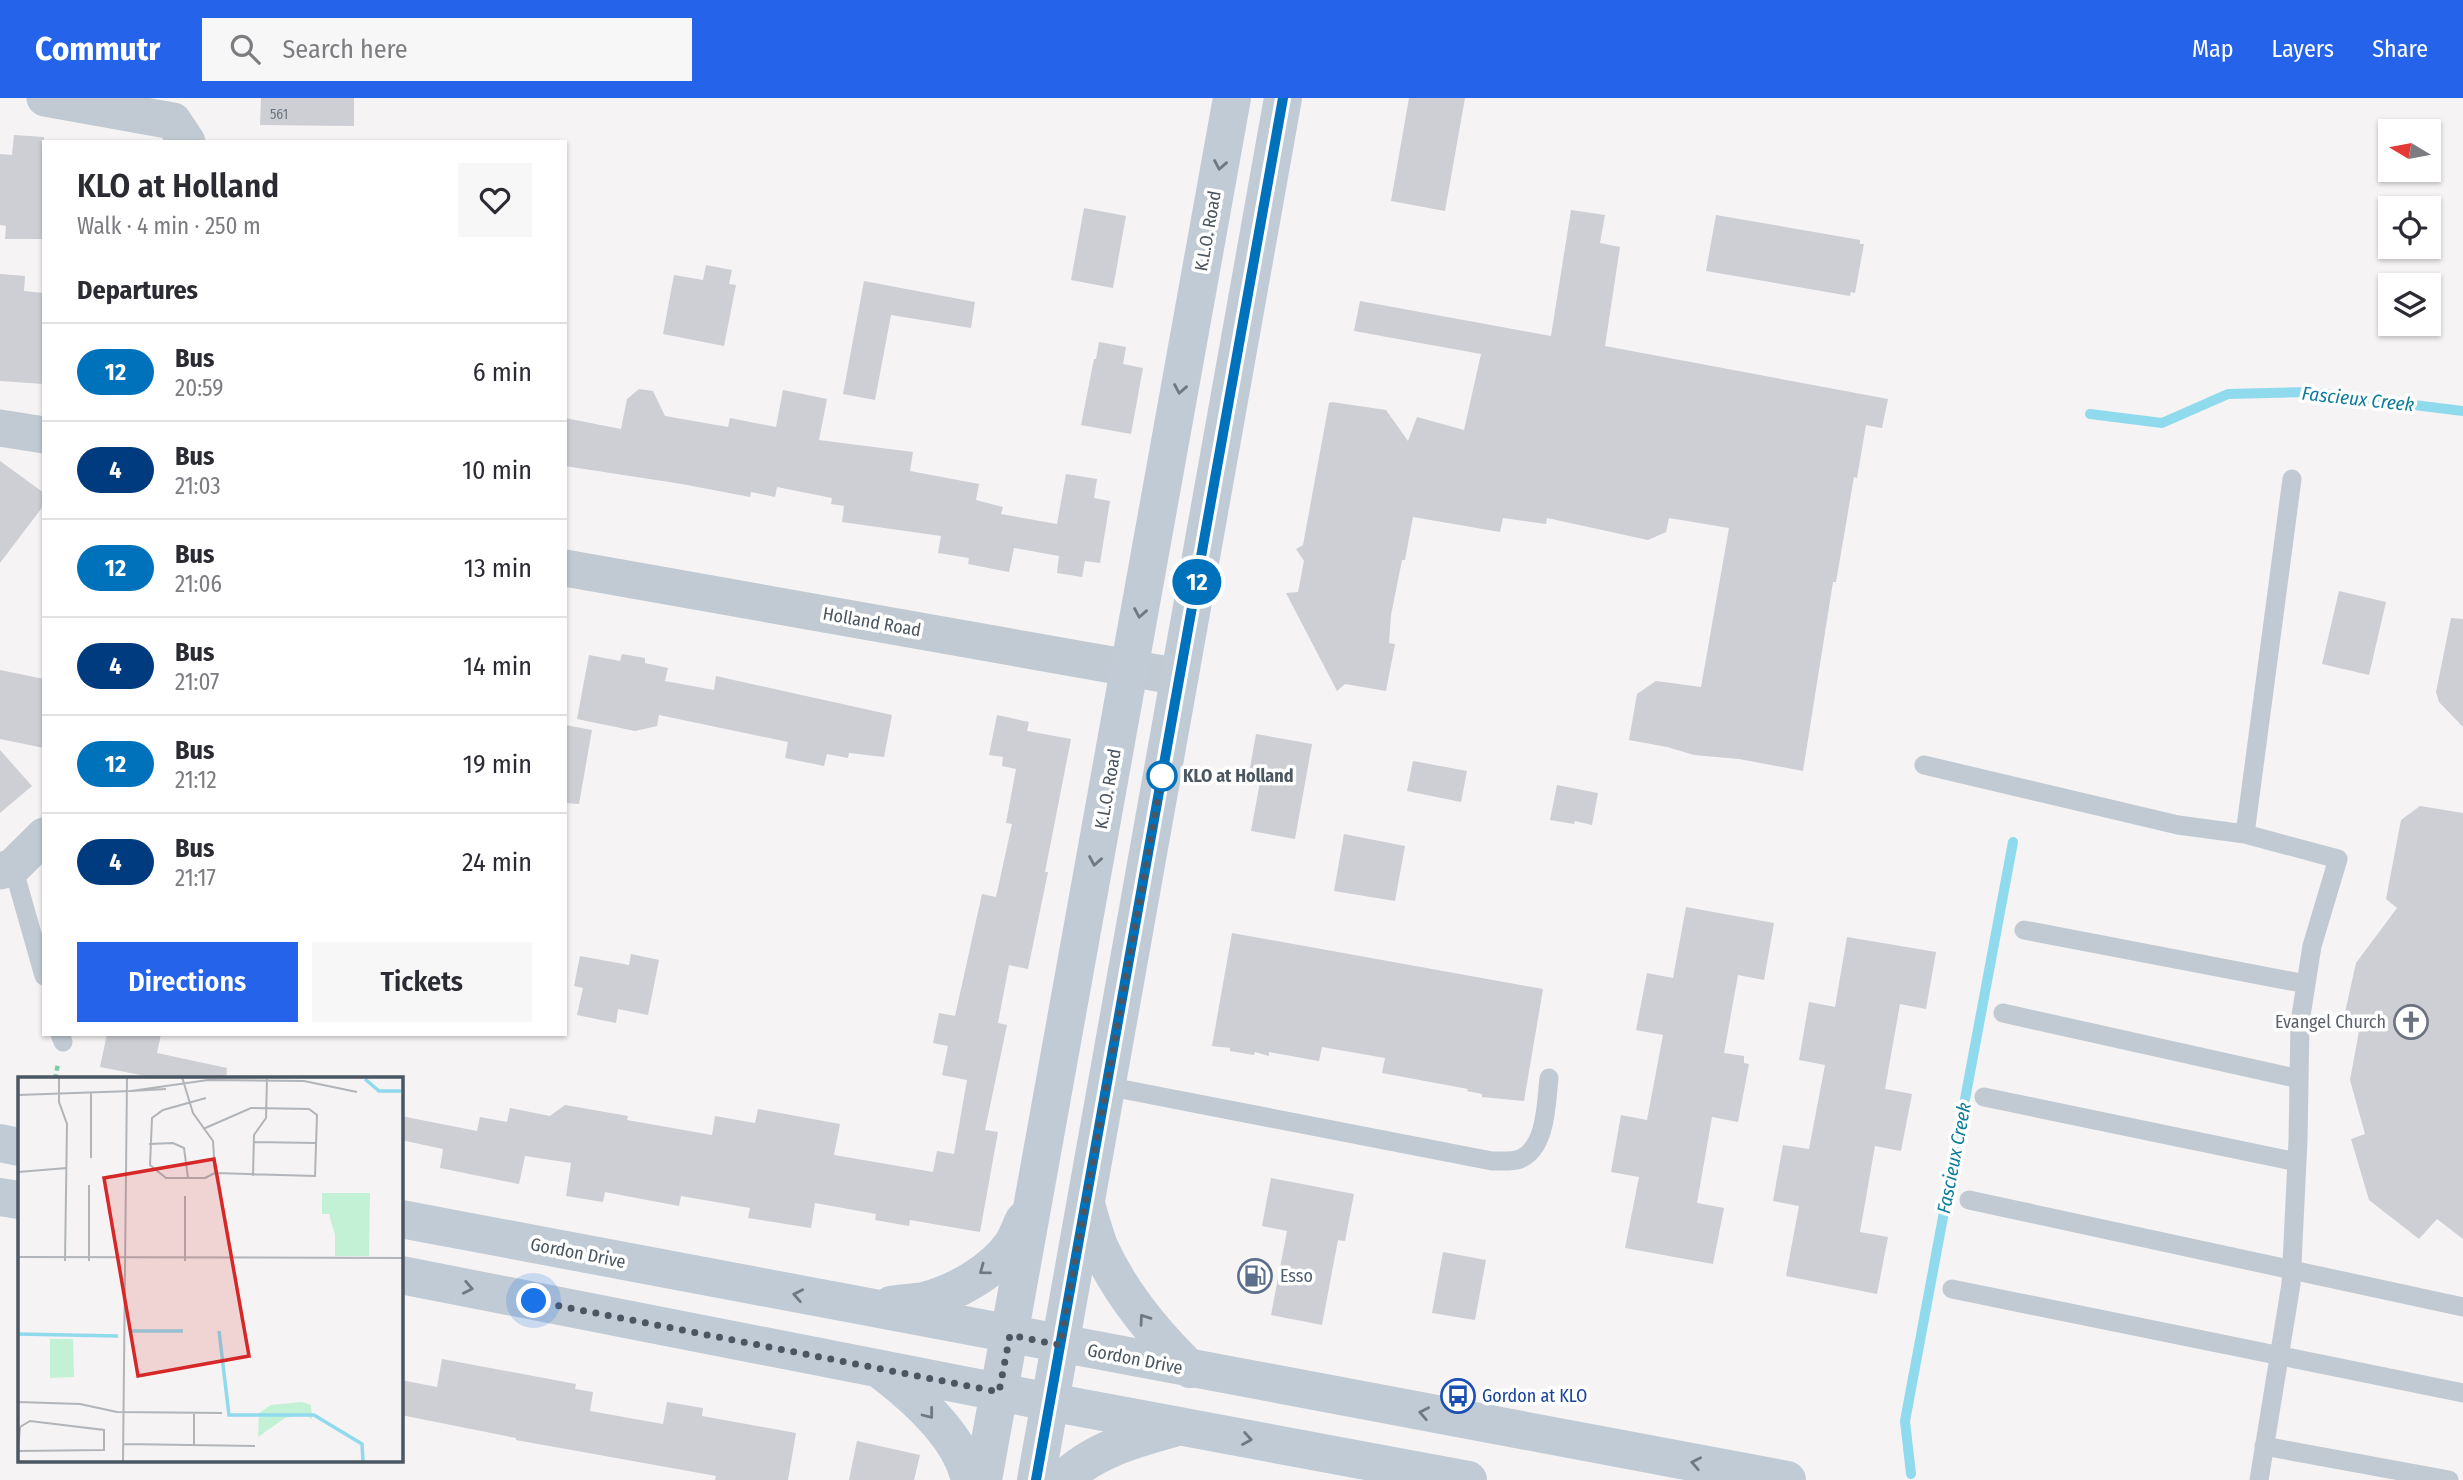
<!DOCTYPE html>
<meta charset="utf-8">
<style>
body{margin:0;font-family:"Fira Sans Condensed",sans-serif;background:#f7f7f7;color:#2b2b33;height:100vh;display:flex;flex-direction:column;font-size:26px;white-space:nowrap}
*{box-sizing:border-box;margin:0}
p{font-size:23px;color:#7c7c81}
.icon{flex:none;width:38px;height:38px;fill:none;stroke:currentColor;stroke-width:2;stroke-linecap:round;stroke-linejoin:round}
.map{position:relative;flex:1;overflow:hidden}
.details{position:absolute;left:42px;top:42px;width:525px;height:896px;display:flex;flex-direction:column;background:#fff;border-radius:0px;box-shadow:0 2px 5px #0004}
.details>*{flex:none}
.badge{padding:0 14px;border-radius:23px;font-size:24px;line-height:46px}
.needle{width:46px;rotate:280deg}
.buttons{position:absolute;left:2378px;top:21px;display:grid;gap:14px}
.buttons a{display:grid;place-items:center;width:63px;height:63px;border-radius:0px;background:#fff;box-shadow:0 2px 5px #0004;font-size:35px}
.you{position:absolute;width:35px;height:35px;margin:-18px;border:5px solid #fff;border-radius:50%;background:#1a73e8;box-shadow:0 0 0 10px #1a73e833}
.map>.badge{position:absolute;translate:-50% -50%;box-shadow:0 0 0 4px #fff}
h2{padding:0 35px;font-size:26px;line-height:63px}
.round{display:grid;place-items:center;flex:none;width:74px;height:74px;border-radius:0px;background:#f7f7f7}
.overview{display:flex;align-items:center;justify-content:space-between;height:119px;padding:0 35px}
h1{font-size:33px;font-weight:600;line-height:52px}
.cta{display:flex;gap:14px;margin-top:auto;padding:14px 35px}
.cta a{flex:1;height:80px;border-radius:0px;background:#2563eb;color:#fff;font-size:28px;font-weight:600;line-height:80px;text-align:center}
.cta a+a{background:#f7f7f7;color:#2b2b33}
ul{padding:0;list-style:none}
li{display:flex;align-items:center;gap:21px;height:98px;padding:0 35px;border-top:2px solid #e1e1e2}
li div{flex:1}
li b{display:block;font-size:26px}
li em{font-style:normal}
li .badge{min-width:77px;font-weight:700;text-align:center}
header{display:flex;align-items:center;gap:42px;box-sizing:border-box;height:98px;padding:0 35px;background:#2563eb;color:#fff}
header strong{font-size:33px}
nav{display:flex;gap:38px;margin-inline-start:auto;font-size:24px}
.search{width:490px;height:63px;background:#f7f7f7;display:flex;align-items:center;gap:18px;box-sizing:border-box;padding:0 24px;border-radius:0px;color:#7c7c81;font-size:26px}
.map>svg:first-child{display:block}
.lines{fill:none;stroke-linecap:round;stroke-linejoin:round}
.stream{stroke:#90daee;stroke-width:10}
.building{fill:#cdcfd5}
.path{stroke:#7ad0a6;stroke-width:4.5;stroke-dasharray:5 3.5;stroke-linecap:butt}
.lane{stroke:#c1cad2;stroke-width:19}
.street{stroke:#c1cad2;stroke-width:37}
.secondary{stroke:#c1cbd6;stroke-width:38}
.oneway{stroke:#6e7984}
.line-casing{stroke:#fff;stroke-width:16}
.line{stroke:#0072bc;stroke-width:10}
.walk{stroke:#4a5661;stroke-width:7;stroke-dasharray:0 12.6}
.stop-dot{fill:#fff;stroke:#0072bc;stroke-width:3.5}
.labels{text-anchor:middle;dominant-baseline:central;stroke-width:7;stroke-linejoin:round;paint-order:stroke}
.number-label{font-size:14px;fill:#6b747e}
.street-label{font-size:18px;fill:#4a5661;stroke:#fff}
.stop-label{font-size:18px;font-weight:bold;fill:#4a5661;stroke:#fff;text-anchor:start}
.worship-label{font-size:18px;fill:#5b616d;stroke:#fff;text-anchor:end}
.service-label{font-size:18px;fill:#4e5e75;stroke:#fff;text-anchor:start}
.transit-label{font-size:18px;fill:#164399;stroke:#fff;text-anchor:start}
.water-label{font-size:19px;font-style:italic;fill:#0c7c9b;stroke:#fff}
.inset-river{fill:none;stroke:#90daee;stroke-width:3.5}
.inset-road{fill:none;stroke:#b1b4b9;stroke-width:2}
.view{fill:#d62828;fill-opacity:0.15;stroke:#d62828;stroke-width:3.5}
.inset-edge{fill:none;stroke:#4a5661;stroke-width:3.5}
</style>
<header>
<strong>Commutr</strong>
<div class="search"><svg class="icon" aria-label="search" viewBox="0 0 24 24"><circle cx="10" cy="10" r="6"/><path d="M15 15l6 6"/></svg>Search here</div>
<nav><a>Map</a><a>Layers</a><a>Share</a></nav>
</header>
<div class="map">
<svg width="2463" height="1382" viewBox="0 0 2463 1382">
<rect width="100%" height="100%" fill="#f5f3f3"/>
<g class="lines">
<!-- stream -->
<path class="stream" d="M 2090,316 L 2162,325 L 2228,296 L 2309,294 L 2463,313
M 1911,1376 L 1905,1323 L 2013,744"/>
</g>
<!-- building -->
<path class="building" d="M 261,0 L 354,0 L 354,28 L 260,27 Z
M 1409,0 L 1465,0 L 1445,113 L 1391,103 Z
M 14,37 L 44,39 L 44,141 L 5,141 L 6,128 L 0,127 L 0,56 L 12,57 Z
M 1084,110 L 1126,118 L 1113,190 L 1071,182 Z
M 1571,112 L 1605,117 L 1600,145 L 1620,149 L 1605,248 L 1888,301 L 1882,330 L 1866,327 L 1857,380 L 1854,379 L 1836,484 L 1833,484 L 1803,673 L 1739,661 L 1694,657 L 1667,649 L 1629,642 L 1637,596 L 1656,583 L 1701,589 L 1729,430 L 1669,420 L 1666,434 L 1648,442 L 1547,420 L 1546,426 L 1503,420 L 1500,434 L 1413,419 L 1405,462 L 1402,462 L 1391,517 L 1389,545 L 1395,546 L 1386,593 L 1345,586 L 1337,593 L 1286,495 L 1298,494 L 1304,463 L 1296,451 L 1303,447 L 1329,305 L 1332,304 L 1386,312 L 1408,343 L 1417,319 L 1464,332 L 1481,256 L 1354,233 L 1360,203 L 1551,238 Z
M 1716,117 L 1860,142 L 1860,146 L 1864,146 L 1855,195 L 1851,194 L 1850,198 L 1706,173 Z
M 706,167 L 732,172 L 729,186 L 736,187 L 724,248 L 663,236 L 674,177 L 703,182 Z
M 0,176 L 25,178 L 24,193 L 44,195 L 44,286 L 0,283 Z
M 864,183 L 975,204 L 971,230 L 891,217 L 875,302 L 843,296 Z
M 1099,244 L 1126,249 L 1123,266 L 1143,270 L 1131,336 L 1081,327 L 1094,261 L 1096,261 Z
M 639,291 L 653,293 L 665,318 L 728,329 L 730,320 L 776,329 L 783,292 L 827,301 L 819,342 L 913,354 L 910,373 L 979,386 L 976,402 L 1003,409 L 1001,416 L 1057,426 L 1066,376 L 1097,381 L 1094,400 L 1110,403 L 1100,465 L 1085,463 L 1082,479 L 1057,475 L 1059,458 L 1014,450 L 1009,474 L 968,466 L 969,460 L 938,455 L 941,438 L 842,424 L 844,408 L 831,406 L 832,400 L 777,389 L 775,399 L 751,394 L 750,399 L 682,386 L 565,368 L 565,320 L 621,331 L 627,301 Z
M 0,363 L 44,395 L 44,407 L 0,465 Z
M 2339,493 L 2386,504 L 2369,577 L 2322,566 Z
M 2451,520 L 2463,521 L 2463,629 L 2439,604 L 2436,594 Z
M 622,556 L 645,560 L 645,565 L 668,570 L 665,583 L 714,592 L 716,578 L 892,617 L 884,659 L 849,655 L 848,660 L 827,656 L 824,668 L 785,660 L 788,644 L 659,617 L 657,628 L 635,633 L 577,621 L 589,557 L 620,563 Z
M 0,572 L 44,581 L 44,650 L 0,641 Z
M 997,617 L 1029,624 L 1027,633 L 1071,641 L 1045,774 L 1048,774 L 1028,871 L 1009,867 L 998,925 L 1007,927 L 985,1032 L 998,1034 L 980,1134 L 910,1122 L 909,1128 L 875,1122 L 876,1116 L 815,1105 L 811,1130 L 748,1120 L 750,1110 L 681,1098 L 679,1108 L 605,1094 L 603,1104 L 566,1098 L 571,1065 L 525,1058 L 519,1086 L 440,1070 L 443,1051 L 401,1042 L 401,1018 L 477,1033 L 480,1019 L 507,1024 L 510,1010 L 550,1018 L 565,1007 L 628,1018 L 627,1022 L 712,1037 L 715,1018 L 755,1025 L 758,1011 L 840,1026 L 834,1057 L 933,1074 L 937,1053 L 954,1056 L 967,982 L 942,977 L 948,948 L 933,945 L 939,915 L 955,918 L 982,796 L 996,799 L 1012,726 L 1006,725 L 1016,671 L 1002,668 L 1003,659 L 989,657 Z
M 565,627 L 592,632 L 579,706 L 565,705 Z
M 1256,636 L 1312,646 L 1295,741 L 1251,733 L 1262,673 L 1250,670 Z
M 0,652 L 32,688 L 0,715 Z
M 1413,663 L 1467,673 L 1461,704 L 1407,693 Z
M 1557,687 L 1598,695 L 1592,727 L 1575,723 L 1574,726 L 1550,722 Z
M 2420,708 L 2463,715 L 2463,1141 L 2437,1121 L 2419,1141 L 2369,1102 L 2351,1041 L 2365,1036 L 2350,982 L 2361,922 L 2344,919 L 2356,865 L 2397,810 L 2386,801 L 2401,722 Z
M 1344,736 L 1405,748 L 1395,803 L 1334,793 Z
M 1686,809 L 1774,825 L 1764,882 L 1738,877 L 1724,955 L 1744,958 L 1744,965 L 1749,966 L 1738,1024 L 1712,1019 L 1697,1105 L 1724,1110 L 1713,1166 L 1625,1150 L 1639,1079 L 1611,1074 L 1621,1017 L 1647,1022 L 1663,937 L 1636,932 L 1647,875 L 1673,880 Z
M 1232,835 L 1543,891 L 1524,1003 L 1482,999 L 1482,996 L 1467,993 L 1468,991 L 1382,975 L 1385,960 L 1322,949 L 1319,963 L 1269,954 L 1269,958 L 1255,954 L 1254,957 L 1230,953 L 1230,950 L 1212,948 Z
M 1847,839 L 1936,854 L 1926,911 L 1900,906 L 1885,991 L 1912,996 L 1901,1053 L 1875,1048 L 1860,1134 L 1888,1139 L 1877,1196 L 1786,1178 L 1799,1108 L 1773,1103 L 1783,1047 L 1809,1051 L 1825,967 L 1799,962 L 1809,904 L 1835,909 Z
M 631,856 L 659,862 L 648,917 L 618,911 L 616,925 L 577,917 L 583,890 L 574,888 L 580,858 L 629,867 Z
M 107,936 L 161,936 L 157,955 L 227,970 L 226,981 L 161,981 L 100,969 Z
M 1271,1080 L 1354,1096 L 1345,1143 L 1338,1142 L 1322,1227 L 1271,1217 L 1287,1133 L 1262,1128 Z
M 1443,1154 L 1486,1162 L 1475,1222 L 1432,1215 Z
M 442,1261 L 576,1286 L 575,1291 L 593,1294 L 590,1313 L 663,1326 L 667,1304 L 703,1310 L 702,1318 L 796,1335 L 788,1382 L 715,1382 L 716,1378 L 516,1342 L 516,1340 L 401,1317 L 401,1282 L 437,1289 Z
M 857,1343 L 920,1357 L 914,1382 L 849,1382 Z"/>
<g class="lines">
<!-- path -->
<path class="path" d="M 55,981 L 58,966"/>
<!-- lane -->
<path class="lane" d="M 1924,667 L 2178,727 L 2245,736 L 2338,761 L 2312,848 L 2300,924 L 2298,1042 L 2291,1186 L 2259,1382
M 2245,736 L 2292,381
M 13,769 L 44,878
M 2024,832 L 2306,886
M 2003,915 L 2299,981
M 60,936 L 63,944
M 1106,988 L 1492,1063 C 1500,1063 1512,1064 1520,1061 C 1547,1049 1546,1005 1549,980
M 1984,999 L 2297,1064
M 1969,1102 L 2463,1209
M 1952,1191 L 2463,1295
M 2264,1348 L 2449,1382"/>
<!-- street -->
<path class="street" d="M 45,0 L 173,23 L 187,44
M 0,330 L 44,337
M 565,470 L 1180,579
M 0,773 L 13,769 L 44,738"/>
<!-- secondary -->
<path class="secondary" d="M 0,1045 L 19,1049
M 0,1099 L 19,1102
M 1086,1106 C 1090,1120 1094,1135 1099,1148 C 1120,1195 1154,1236 1190,1271
M 401,1121 L 1787,1382
M 401,1177 L 1050,1304 L 1468,1382
M 891,1207 C 901,1205 913,1205 924,1203 C 955,1195 993,1174 1012,1147 C 1017,1139 1020,1130 1024,1122
M 883,1274 C 917,1300 961,1339 970,1382
M 983,1382 L 1232,0
M 1036,1382 L 1283,0
M 1063,1382 C 1093,1352 1134,1341 1174,1330"/>
</g>
<!-- one-way arrows -->
<defs><path id="oneway-chevron" d="M-2-3.5L2.5 0L-2 3.5" fill="none" stroke-width="1.6" stroke-linecap="round" stroke-linejoin="round" transform="scale(1.75)"/></defs>
<g class="oneway">
<use href="#oneway-chevron" transform="translate(1220 67) rotate(100)"/>
<use href="#oneway-chevron" transform="translate(1180 291) rotate(100)"/>
<use href="#oneway-chevron" transform="translate(1140 515) rotate(100)"/>
<use href="#oneway-chevron" transform="translate(1095 763) rotate(100)"/>
<use href="#oneway-chevron" transform="translate(984 1172) rotate(143)"/>
<use href="#oneway-chevron" transform="translate(468 1190) rotate(11)"/>
<use href="#oneway-chevron" transform="translate(798 1197) rotate(-169)"/>
<use href="#oneway-chevron" transform="translate(1144 1221) rotate(-125)"/>
<use href="#oneway-chevron" transform="translate(1424 1315) rotate(-169)"/>
<use href="#oneway-chevron" transform="translate(929 1316) rotate(52)"/>
<use href="#oneway-chevron" transform="translate(1247 1341) rotate(10)"/>
<use href="#oneway-chevron" transform="translate(1696 1365) rotate(-169)"/>
</g>
<g class="lines">
<!-- line casing -->
<g class="line-casing">
<path id="line" d="M 1036,1382 L 1283,0"/>
</g>
<!-- line -->
<use href="#line" class="line"/>
<!-- walk -->
<path class="walk" d="M 534,1203 L 999,1294 L 1010,1237 L 1060,1247 L 1162,678"/>
</g>
<!-- icons -->
<defs>
<g id="church-ring" transform="scale(1.75)"><circle r="9.5" fill="#fff" stroke="#6b7280" stroke-width="1.5"/><path d="M-1.2-6h2.4v3.5h3.3v2.4h-3.3V6h-2.4V-.1h-3.3v-2.4h3.3Z" fill="#6b7280"/></g>
<g id="fuel-ring" transform="scale(1.75)"><circle r="9.5" fill="#fff" stroke="#5c6f8a" stroke-width="1.5"/><path d="M-5.5-6h7V0h2V4h1.3V-2.5L3-4.5l.8-.8L6-3V5H2.5V1h-1V6h-7ZM-4.2-4.7v3.2H.2V-4.7Z" fill="#5c6f8a"/></g>
<g id="bus-ring" transform="scale(1.75)"><circle r="9.5" fill="#fff" stroke="#1a4fb4" stroke-width="1.5"/><path d="M-5-6H5V4H4V6H2V4H-2V6H-4V4H-5ZM-3.5-4V0h7V-4ZM-3.5 1.2v1.5H-2V1.2ZM2 1.2v1.5H3.5V1.2Z" fill="#1a4fb4"/></g>
</defs>
<g fill-rule="evenodd">
<use href="#church-ring" x="2411" y="924"/>
<use href="#fuel-ring" x="1255" y="1178"/>
<use href="#bus-ring" x="1458" y="1298"/>
</g>
<!-- markers -->
<circle class="stop-dot" cx="1162" cy="678" r="14"/>
<g class="labels">
<!-- number labels -->
<g class="number-label">
<text x="279" y="16">561</text>
</g>
<!-- street labels -->
<g class="street-label">
<text transform="translate(1208 133) rotate(-80)">K.L.O. Road</text>
<text transform="translate(872 524) rotate(10)">Holland Road</text>
<text transform="translate(1108 691) rotate(-80)">K.L.O. Road</text>
<text transform="translate(578 1155) rotate(11)">Gordon Drive</text>
<text transform="translate(1135 1261) rotate(11)">Gordon Drive</text>
</g>
<!-- stop labels -->
<g class="stop-label">
<text x="1183" y="678">KLO at Holland</text>
</g>
<!-- worship labels -->
<g class="worship-label">
<text x="2386" y="924">Evangel Church</text>
</g>
<!-- service labels -->
<g class="service-label">
<text x="1280" y="1178">Esso</text>
</g>
<!-- transit labels -->
<g class="transit-label">
<text x="1482" y="1298">Gordon at KLO</text>
</g>
<!-- water labels -->
<g class="water-label">
<text transform="translate(2358 301) rotate(6)">Fascieux Creek</text>
<text transform="translate(1954 1060) rotate(-79)">Fascieux Creek</text>
</g>
</g>
<!-- overview -->
<g transform="translate(18 979)">
<rect width="385" height="385" fill="#f5f3f3"/>
<path d="M 304,116 L 352,116 L 351,179 L 317,179 L 317,158 L 311,137 L 304,137 ZM 32,262 L 55,262 L 56,300 L 32,301 ZM 284,325 L 293,328 L 294,342 L 287,338 L 267,341 L 240,360 L 241,336 L 253,328 Z" fill="#c3f1d5"/>
<path class="inset-river" d="M 347,2 L 361,14 L 383,14M 113,254 L 165,254M 201,254 L 211,338 L 296,338 L 344,367 L 345,385M 0,257 L 100,259"/>
<path class="inset-road" d="M 41,0 L 41,25 L 49,47 L 47,184M 164,0 L 175,36 L 195,64 L 197,96M 113,14 L 148,12M 0,18 L 113,14 L 190,3 L 286,4 L 339,15M 188,21 L 145,33 L 134,41 L 132,88 L 148,101 L 187,101 L 197,96M 185,52 L 233,31 L 291,32 L 299,38 L 297,99 L 197,96M 236,65 L 299,66M 131,67 L 155,66 L 166,71 L 170,101M 73,81 L 73,15M 0,95 L 49,91M 235,99 L 236,58 L 248,41 L 249,2M 167,119 L 167,184M 0,180 L 385,181M 71,184 L 71,108M 0,325 L 62,327 L 99,335 L 204,336M 106,367 L 237,369M 176,368 L 176,337M 0,374 L 86,373 L 86,353 L 12,344 L 2,350 L 0,374M 105,385 L 109,0"/>
<path class="view" d="M 196,82 L 231,279 L 120,299 L 86,101 Z"/>
<rect width="385" height="385" class="inset-edge"/>
</g>
</svg>
<div class="buttons">
<a><svg class="needle" viewBox="-14 -14 28 28"><path d="M0-13l5 13h-10z" fill="#e53935"/><path d="M0 13l5-13h-10z" fill="#7c7c81"/></svg></a>
<a><svg class="icon" aria-label="locate" viewBox="0 0 24 24"><circle cx="12" cy="12" r="6"/><path d="M12 2v4M12 18v4M2 12h4M18 12h4"/></svg></a>
<a><svg class="icon" aria-label="layers" viewBox="0 0 24 24"><path d="M12 4l9 5-9 5-9-5zM3 14l9 5 9-5"/></svg></a>
</div>
<div class="you" style="left:534px;top:1203px"></div>
<b class="badge" style="left:1197px;top:484px;background:#0072bc;color:#fff">12</b>
<section class="details">
<div class="overview"><div><h1>KLO at Holland</h1><p>Walk · 4 min · 250 m</p></div><a class="round"><svg class="icon" aria-label="heart" viewBox="0 0 24 24"><path d="M12 20l-8-8c-3-5 5-10 8-4 3-6 11-1 8 4z"/></svg></a></div>
<h2>Departures</h2>
<ul>
<li><span class="badge" style="background:#0072bc;color:#fff">12</span><div><b>Bus</b><p>20:59</p></div><em>6 min</em></li>
<li><span class="badge" style="background:#003b80;color:#fff">4</span><div><b>Bus</b><p>21:03</p></div><em>10 min</em></li>
<li><span class="badge" style="background:#0072bc;color:#fff">12</span><div><b>Bus</b><p>21:06</p></div><em>13 min</em></li>
<li><span class="badge" style="background:#003b80;color:#fff">4</span><div><b>Bus</b><p>21:07</p></div><em>14 min</em></li>
<li><span class="badge" style="background:#0072bc;color:#fff">12</span><div><b>Bus</b><p>21:12</p></div><em>19 min</em></li>
<li><span class="badge" style="background:#003b80;color:#fff">4</span><div><b>Bus</b><p>21:17</p></div><em>24 min</em></li>
</ul>
<div class="cta"><a>Directions</a><a>Tickets</a></div>
</section>
</div>
